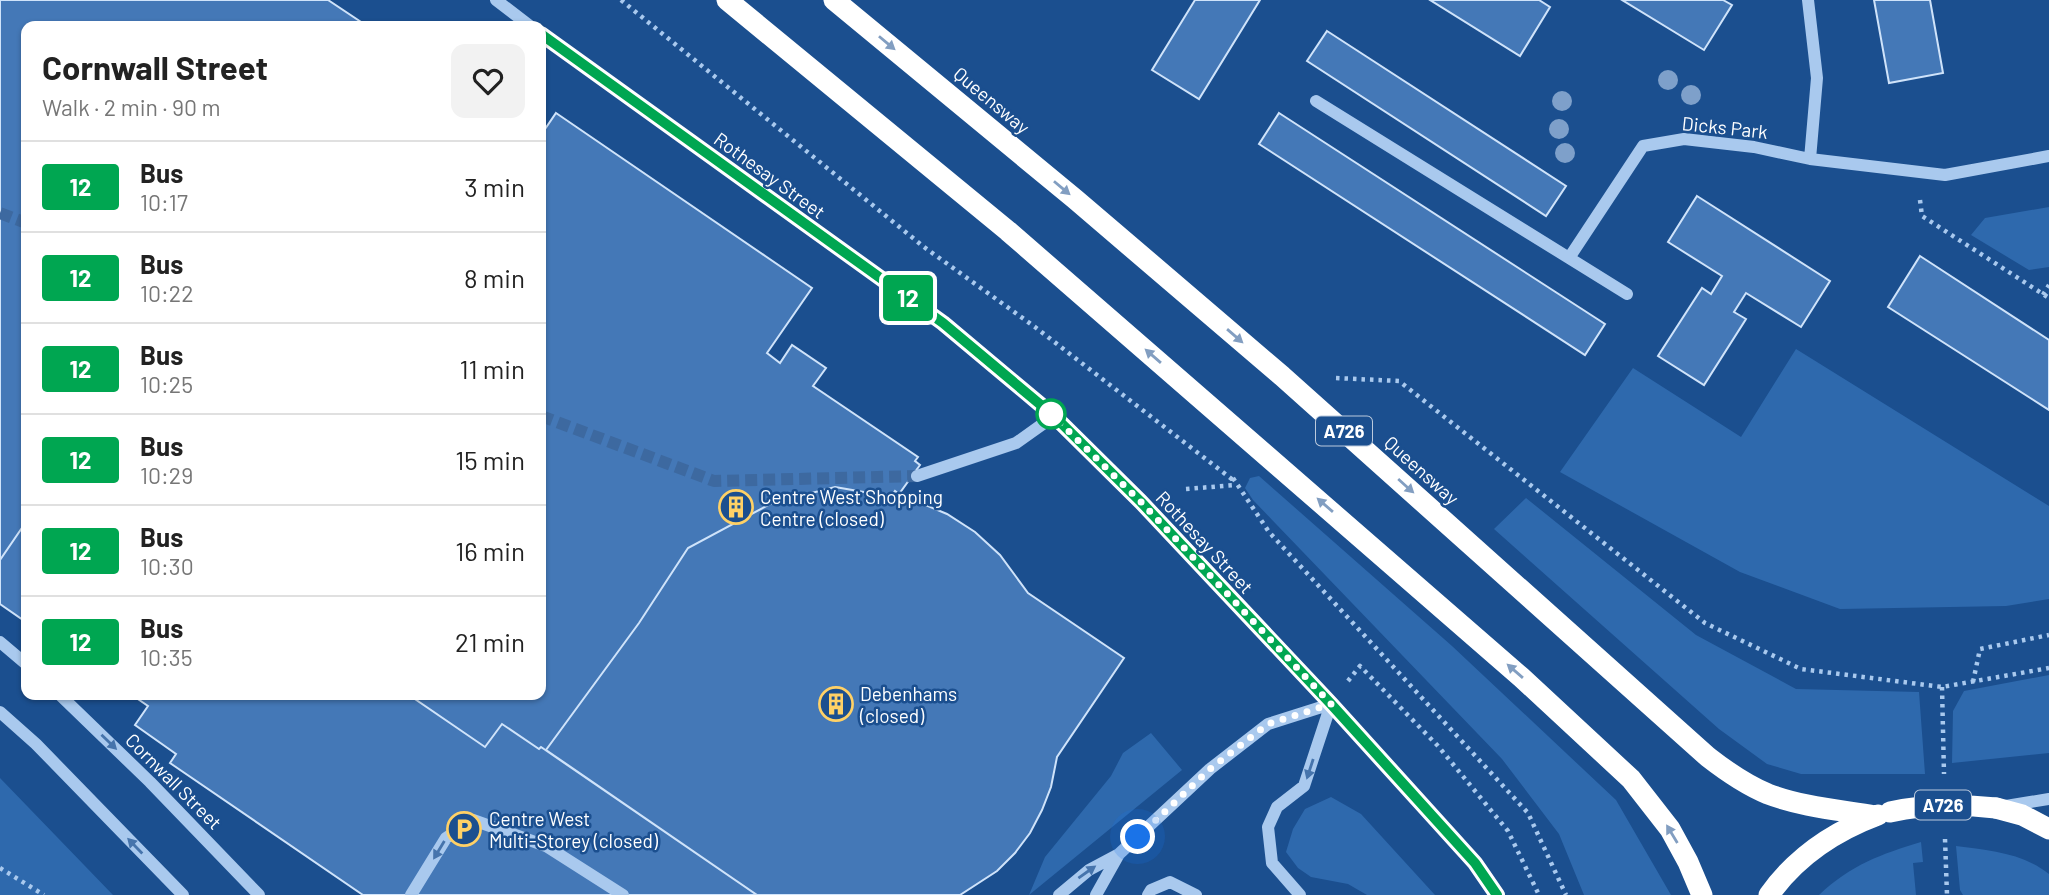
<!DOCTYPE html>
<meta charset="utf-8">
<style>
body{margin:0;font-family:Barlow,sans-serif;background:#f2f2f2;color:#222;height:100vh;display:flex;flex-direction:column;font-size:26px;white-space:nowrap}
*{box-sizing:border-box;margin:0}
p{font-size:23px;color:#767676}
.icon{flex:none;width:38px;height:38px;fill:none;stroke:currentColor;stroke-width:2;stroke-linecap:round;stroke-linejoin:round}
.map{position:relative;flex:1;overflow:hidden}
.side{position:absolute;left:21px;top:21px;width:525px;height:679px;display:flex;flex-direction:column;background:#fff;border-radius:14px;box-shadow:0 2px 5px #0004}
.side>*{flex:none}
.badge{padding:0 14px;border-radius:5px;font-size:24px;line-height:46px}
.you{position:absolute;width:35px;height:35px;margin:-18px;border:5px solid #fff;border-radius:50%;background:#1a73e8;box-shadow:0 0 0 10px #1a73e833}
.map>.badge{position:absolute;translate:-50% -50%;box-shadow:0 0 0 4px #fff}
.round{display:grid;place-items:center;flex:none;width:74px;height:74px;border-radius:14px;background:#f2f2f2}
.headline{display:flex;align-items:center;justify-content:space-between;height:119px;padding:0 21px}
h1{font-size:33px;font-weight:700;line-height:52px}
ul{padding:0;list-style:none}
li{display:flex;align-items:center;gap:21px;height:91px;padding:0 21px;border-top:2px solid #e0e0e0}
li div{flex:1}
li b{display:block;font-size:26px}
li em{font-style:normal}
li .badge{min-width:77px;font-weight:700;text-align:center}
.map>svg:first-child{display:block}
.green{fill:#2e69ad}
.building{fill:#4478b7;stroke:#cfe3fa;stroke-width:2}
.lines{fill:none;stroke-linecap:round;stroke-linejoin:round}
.minor-tunnel{stroke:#3d69a0;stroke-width:12;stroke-dasharray:12 6;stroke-linecap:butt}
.path{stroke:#a9c9ee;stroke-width:4.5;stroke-dasharray:3.5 5;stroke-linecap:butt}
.minor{stroke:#a9c9ee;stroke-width:12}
.highway{stroke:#fff;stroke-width:21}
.highway-bridge{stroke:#fff;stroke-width:21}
.tree{fill:#7ea0ca}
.oneway{fill:#829ec1}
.oneway2{fill:#4674ac}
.line-casing{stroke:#fff;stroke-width:16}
.line{stroke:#00a651;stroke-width:10}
.walk{stroke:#fff;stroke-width:7;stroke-dasharray:0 12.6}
.stop-dot{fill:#fff;stroke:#00a651;stroke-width:3.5}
.labels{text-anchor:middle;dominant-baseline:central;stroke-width:5;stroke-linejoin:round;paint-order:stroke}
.shield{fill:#1b4f8f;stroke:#bbcadd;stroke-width:2}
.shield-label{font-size:18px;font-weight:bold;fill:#fff}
.street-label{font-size:19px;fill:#fff;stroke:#1b4f8f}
.poi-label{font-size:19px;fill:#fff;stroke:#1b4f8f;text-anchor:start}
</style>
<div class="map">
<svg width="2049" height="895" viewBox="0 0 2049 895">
<rect width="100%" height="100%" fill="#1b4f8f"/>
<!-- green -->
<path class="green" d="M 2049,207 L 2049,267 L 2029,270 L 1971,235 L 1985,218 Z
M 1796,349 L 2049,506 L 2049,599 L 2006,606 L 1840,609 L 1740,572 L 1560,472 L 1633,368 L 1741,437 Z
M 1259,476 L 1452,646 L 1616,800 L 1671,895 L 1584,895 L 1559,834 L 1502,759 L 1253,500 L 1245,488 L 1250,478 Z
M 1526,498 L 1696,635 L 1796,689 L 1919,692 L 1925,774 L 1801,774 L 1767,764 L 1719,729 L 1494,529 Z
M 2049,675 L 2049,753 L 1952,763 L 1953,711 L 1964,691 Z
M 1151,733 L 1182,770 L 1029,895 L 1045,857 L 1111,776 L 1123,753 Z
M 0,778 L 113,895 L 0,895 Z
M 1331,797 L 1361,814 L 1435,895 L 1367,895 L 1348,884 L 1311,877 L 1298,868 L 1286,852 L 1293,829 L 1305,809 Z
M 1921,842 L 1923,862 L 1913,863 L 1916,895 L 1819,895 C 1851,865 1881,854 1921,842 Z
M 1956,846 C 1988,850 2023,853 2049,874 L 2049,895 L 1963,895 L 1960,890 Z"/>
<!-- building -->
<path class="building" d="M 0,0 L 328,0 L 367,26 L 26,26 L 26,522 L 0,560 Z
M 1195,0 L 1260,0 L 1199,99 L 1152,70 Z
M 1430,0 L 1539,0 L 1550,7 L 1520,56 Z
M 1622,0 L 1723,0 L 1732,5 L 1704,50 Z
M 1874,0 L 1930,0 L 1943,73 L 1889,83 Z
M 1327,31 L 1566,186 L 1546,216 L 1307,61 Z
M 556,113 L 812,288 L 767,353 L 780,363 L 792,345 L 826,368 L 813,386 L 918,457 L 915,461 L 920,465 L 899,494 L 895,491 L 892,495 L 916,501 L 947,514 L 975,532 L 1000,555 L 1028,593 L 1124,658 L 1057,757 L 1051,787 L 1042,810 L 1030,833 L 1015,853 L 997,871 L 960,895 L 757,895 L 541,747 L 539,749 L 502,724 L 485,747 L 409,695 L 541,695 L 541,126 L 545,129 Z
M 1279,113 L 1605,324 L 1585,355 L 1259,144 Z
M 1697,196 L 1830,281 L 1801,327 L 1746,293 L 1734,312 L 1746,319 L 1704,385 L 1658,356 L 1702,288 L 1711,294 L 1722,276 L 1668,242 Z
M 1920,256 L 2049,340 L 2049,410 L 1888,307 Z
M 835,487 L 916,501 L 947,514 L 975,532 L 1000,555 L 1028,593 L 1124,658 L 1057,757 L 1051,787 L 1042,810 L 1030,833 L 1015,853 L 997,871 L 960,895 L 757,895 L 546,750 L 639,623 L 688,548 L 772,503 Z
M 26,522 L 26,622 L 0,604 L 0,560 Z
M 132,695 L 409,695 L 485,747 L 502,724 L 539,749 L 541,747 L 757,895 L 363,895 L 170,763 L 176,754 L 135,725 L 148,706 Z"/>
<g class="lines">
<!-- minor-tunnel -->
<path class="minor-tunnel" d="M 0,213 L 26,223
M 541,416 L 714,481 L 917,476"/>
<!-- path -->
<path class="path" d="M 621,0 L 924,247 L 1035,327 L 1233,480
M 1920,200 L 1922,216 L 2049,298
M 2043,295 L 2049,285
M 1336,378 L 1399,381 L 1705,623 L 1801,669 L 1942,687 L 2049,668
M 1233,478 L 1269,532 L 1528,813 L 1566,895
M 1186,489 L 1236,485
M 1348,681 L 1360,666 L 1438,746 L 1508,831 L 1539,895
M 1973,682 L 1980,649 L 2049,635
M 1942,687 L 1944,774
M 1945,839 L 1947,895
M 0,868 L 44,895"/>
<!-- minor -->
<path class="minor" d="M 496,0 L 530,26
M 1808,0 L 1817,78 L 1810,159
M 541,34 L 943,323 L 1054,416 L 1141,502 L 1331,704 L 1475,863 L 1497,895
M 1316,101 L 1627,294
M 1569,258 L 1643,146 L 1684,139 L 1754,147 L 1810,159 L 1945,175 L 2049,156
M 917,476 L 1016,443 L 1054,416
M 0,642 L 26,664
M 60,695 L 150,782 L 259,895
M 0,712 L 36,744 L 183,895
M 2006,806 L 2049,799
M 411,895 L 446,838 L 473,820 L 546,846 L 623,895
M 1059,895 L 1089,870 L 1119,854
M 1096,895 L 1119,854 L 1210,769 L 1268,724 L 1331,704
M 1148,895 L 1151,890 L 1170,882 L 1196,895
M 1300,895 L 1272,863 L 1268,827 L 1277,807 L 1304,786 L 1331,704"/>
<!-- highway -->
<path class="highway" d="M 727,0 L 1008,231 L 1521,677 L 1631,779 L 1670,829 L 1688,862 L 1702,895
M 834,0 L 1075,199 L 1282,376 L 1708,757 C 1726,771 1746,785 1768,794 C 1802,807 1840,810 1875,816
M 1996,808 L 2022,815 L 2049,829
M 1769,895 C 1796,857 1835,831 1878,815"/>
<!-- highway-bridge -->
<path class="highway-bridge" d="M 1890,812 C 1925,804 1960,804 1996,808"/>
</g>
<!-- trees -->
<g class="tree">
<circle cx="1668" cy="80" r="10"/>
<circle cx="1691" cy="95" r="10"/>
<circle cx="1562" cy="101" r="10"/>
<circle cx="1559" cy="129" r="10"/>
<circle cx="1565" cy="153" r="10"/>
</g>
<!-- one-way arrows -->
<defs><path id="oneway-solid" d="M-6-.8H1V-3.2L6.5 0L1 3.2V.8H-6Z" transform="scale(1.75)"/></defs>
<g class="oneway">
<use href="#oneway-solid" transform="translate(887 43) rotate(40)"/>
<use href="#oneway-solid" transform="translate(1062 188) rotate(40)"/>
<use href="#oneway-solid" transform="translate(1235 336) rotate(41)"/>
<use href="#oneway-solid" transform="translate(1153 356) rotate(-139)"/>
<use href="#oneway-solid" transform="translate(1406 486) rotate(42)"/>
<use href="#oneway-solid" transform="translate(1325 505) rotate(-139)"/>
<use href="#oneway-solid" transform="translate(1515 671) rotate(-139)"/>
<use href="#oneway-solid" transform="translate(1672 834) rotate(-121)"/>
</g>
<g class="oneway2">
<use href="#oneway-solid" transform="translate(109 742) rotate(44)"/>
<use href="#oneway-solid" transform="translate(1310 769) rotate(108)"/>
<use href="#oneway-solid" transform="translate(135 846) rotate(-134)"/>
<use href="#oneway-solid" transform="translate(439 850) rotate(121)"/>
<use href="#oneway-solid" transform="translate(1087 872) rotate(-35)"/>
</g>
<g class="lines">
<!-- line casing -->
<g class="line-casing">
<path id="line" d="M 541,34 L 943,323 L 1054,416 L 1141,502 L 1331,704 L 1475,863 L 1497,895"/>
</g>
<!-- line -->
<use href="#line" class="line"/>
<!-- walk -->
<path class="walk" d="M 1051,414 L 1141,502 L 1331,704 L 1268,724 L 1210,769 L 1138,837"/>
</g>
<!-- icons -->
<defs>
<g id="building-ring" transform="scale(1.75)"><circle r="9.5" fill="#1b4f8f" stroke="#ffd166" stroke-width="1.5"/><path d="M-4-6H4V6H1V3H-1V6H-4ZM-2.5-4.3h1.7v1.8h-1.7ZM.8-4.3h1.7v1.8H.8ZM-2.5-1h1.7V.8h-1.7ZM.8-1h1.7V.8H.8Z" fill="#ffd166"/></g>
<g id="parking-ring" transform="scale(1.75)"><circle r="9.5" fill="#1b4f8f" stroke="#ffd166" stroke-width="1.5"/><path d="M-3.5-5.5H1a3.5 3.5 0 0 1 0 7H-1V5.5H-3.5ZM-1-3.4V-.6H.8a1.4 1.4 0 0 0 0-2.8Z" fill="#ffd166"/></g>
</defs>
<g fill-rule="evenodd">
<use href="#building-ring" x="736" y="507"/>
<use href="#building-ring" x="836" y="704"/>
<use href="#parking-ring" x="464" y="829"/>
</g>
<!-- markers -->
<circle class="stop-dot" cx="1051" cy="414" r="14"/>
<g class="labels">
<!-- shield labels -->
<g class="shield">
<rect x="1316" y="416.5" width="56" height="29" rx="5"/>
<rect x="1915" y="790.5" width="56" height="29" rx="5"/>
</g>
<g class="shield-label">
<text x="1344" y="431">A726</text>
<text x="1943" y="805">A726</text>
</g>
<!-- street labels -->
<g class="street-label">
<text transform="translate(992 100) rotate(40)">Queensway</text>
<text transform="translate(1725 127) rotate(6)">Dicks Park</text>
<text transform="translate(770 175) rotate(36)">Rothesay Street</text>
<text transform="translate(1422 470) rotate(42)">Queensway</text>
<text transform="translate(1205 542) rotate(47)">Rothesay Street</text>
<text transform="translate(174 781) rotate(45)">Cornwall Street</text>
</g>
<!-- poi labels -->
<g class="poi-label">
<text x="760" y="496">Centre West Shopping<tspan x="760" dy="22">Centre (closed)</tspan></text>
<text x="860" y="693">Debenhams<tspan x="860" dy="22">(closed)</tspan></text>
<text x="489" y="818">Centre West<tspan x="489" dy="22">Multi-Storey (closed)</tspan></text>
</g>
</g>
</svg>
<div class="you" style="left:1138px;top:837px"></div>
<b class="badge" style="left:908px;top:298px;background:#00a651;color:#fff">12</b>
<section class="side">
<div class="headline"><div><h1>Cornwall Street</h1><p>Walk · 2 min · 90 m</p></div><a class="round"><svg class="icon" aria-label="heart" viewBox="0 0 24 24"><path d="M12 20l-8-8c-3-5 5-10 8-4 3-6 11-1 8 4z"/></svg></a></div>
<ul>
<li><span class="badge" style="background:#00a651;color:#fff">12</span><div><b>Bus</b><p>10:17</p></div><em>3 min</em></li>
<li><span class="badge" style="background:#00a651;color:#fff">12</span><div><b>Bus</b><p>10:22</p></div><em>8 min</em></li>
<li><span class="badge" style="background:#00a651;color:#fff">12</span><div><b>Bus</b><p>10:25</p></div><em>11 min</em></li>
<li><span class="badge" style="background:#00a651;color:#fff">12</span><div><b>Bus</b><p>10:29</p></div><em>15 min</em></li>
<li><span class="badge" style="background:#00a651;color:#fff">12</span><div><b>Bus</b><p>10:30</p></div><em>16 min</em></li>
<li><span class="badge" style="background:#00a651;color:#fff">12</span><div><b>Bus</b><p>10:35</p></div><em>21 min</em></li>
</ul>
</section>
</div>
